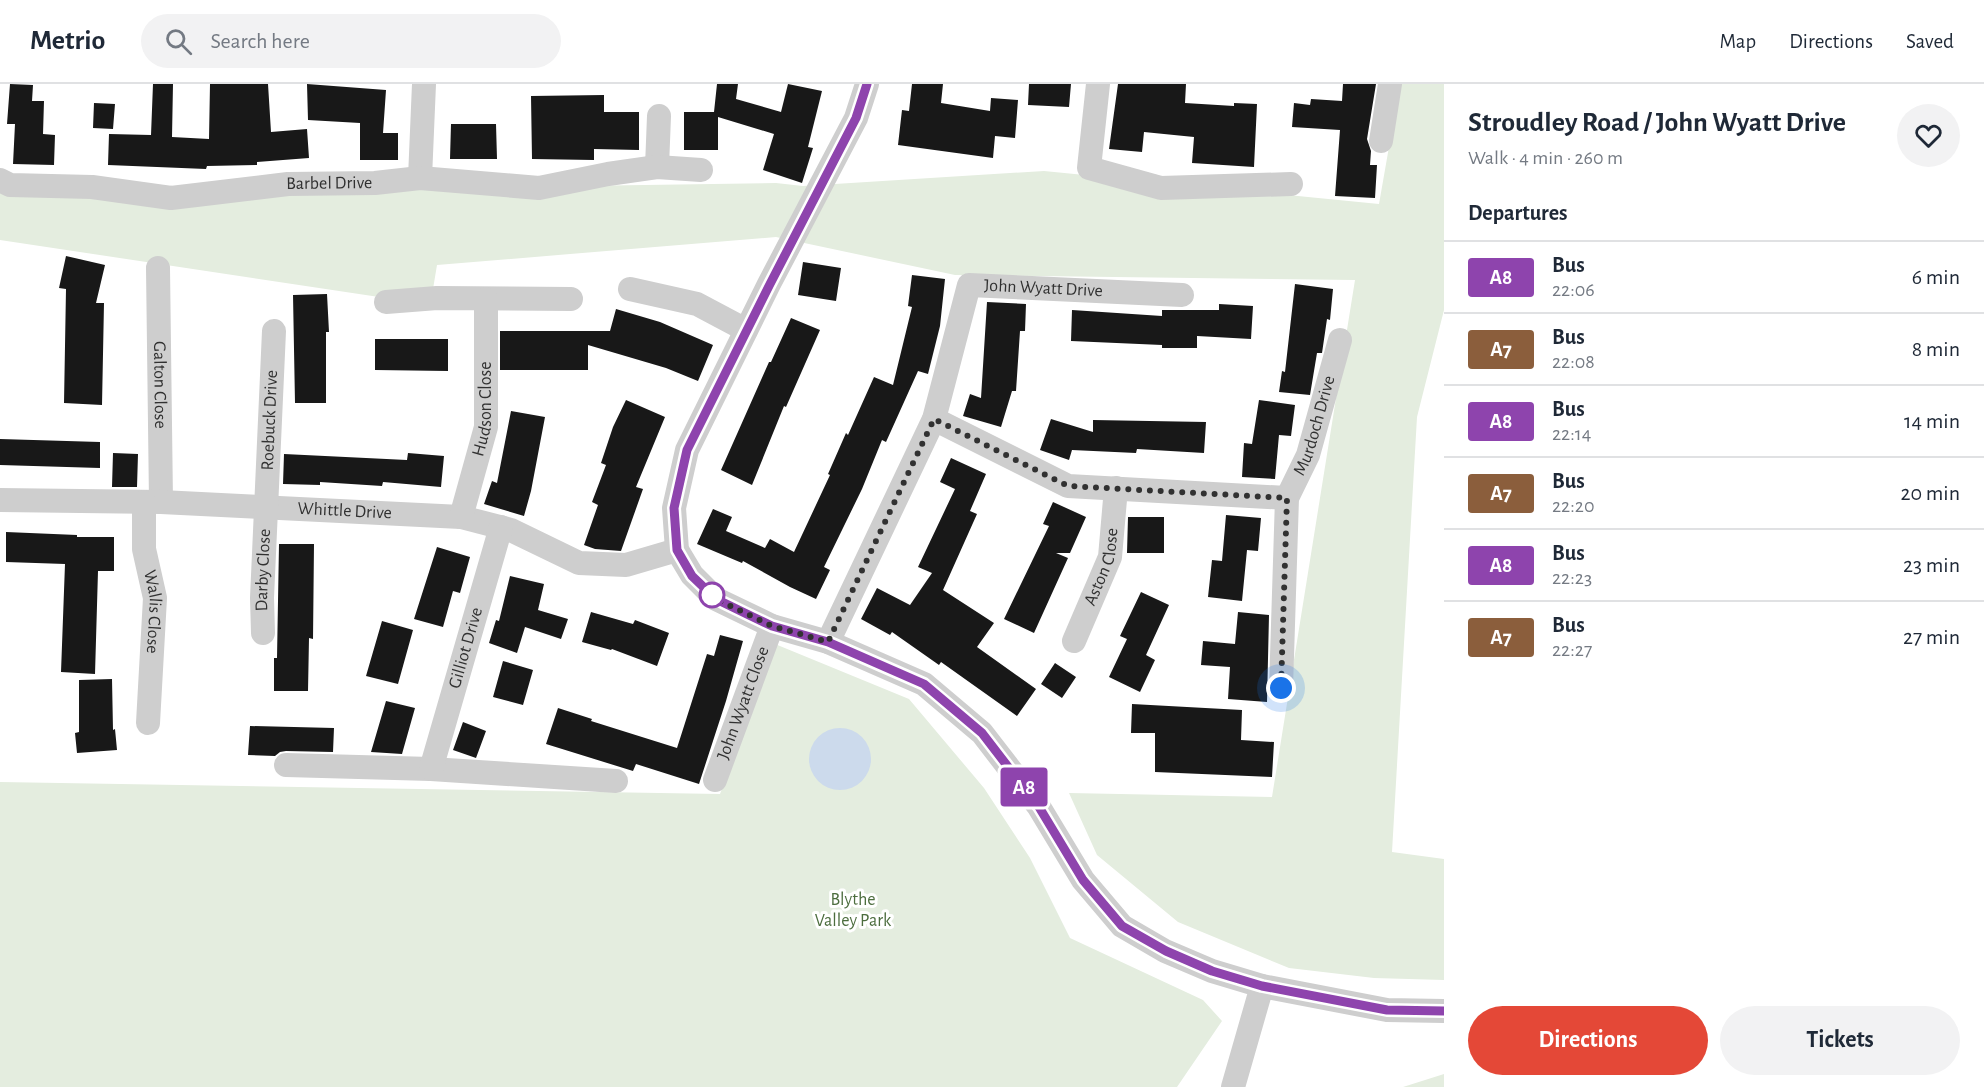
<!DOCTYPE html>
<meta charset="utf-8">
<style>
body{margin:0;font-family:"Alegreya Sans",sans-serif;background:#f2f2f3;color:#1f2937;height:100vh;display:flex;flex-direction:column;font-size:22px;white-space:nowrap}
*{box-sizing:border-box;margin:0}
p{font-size:20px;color:#747a83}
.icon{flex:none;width:33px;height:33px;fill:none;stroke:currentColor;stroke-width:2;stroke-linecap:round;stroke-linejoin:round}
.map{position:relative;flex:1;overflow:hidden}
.side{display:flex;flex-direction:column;background:#fff;width:540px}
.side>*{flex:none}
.badge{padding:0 12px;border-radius:4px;font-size:21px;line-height:39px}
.you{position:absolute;width:30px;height:30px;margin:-15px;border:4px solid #fff;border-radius:50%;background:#1a73e8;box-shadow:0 0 0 9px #1a73e833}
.map>.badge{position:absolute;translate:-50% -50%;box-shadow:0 0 0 3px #fff}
h2{padding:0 24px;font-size:22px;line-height:54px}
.round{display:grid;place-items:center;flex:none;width:63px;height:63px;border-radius:32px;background:#f2f2f3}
.overview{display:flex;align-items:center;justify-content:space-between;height:102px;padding:0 24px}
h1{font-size:28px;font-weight:600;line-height:45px}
.primary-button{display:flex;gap:12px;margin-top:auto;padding:12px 24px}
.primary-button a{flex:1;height:69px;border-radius:36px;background:#e44837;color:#fff;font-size:24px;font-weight:600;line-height:69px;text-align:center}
.primary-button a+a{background:#f2f2f3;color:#1f2937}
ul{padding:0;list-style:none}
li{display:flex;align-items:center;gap:18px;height:72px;padding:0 24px;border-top:2px solid #e0e1e3}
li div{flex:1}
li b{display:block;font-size:22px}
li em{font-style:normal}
li .badge{min-width:66px;font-weight:700;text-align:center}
header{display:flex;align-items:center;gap:36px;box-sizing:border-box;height:84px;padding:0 30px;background:#fff;border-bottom:2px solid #e0e1e3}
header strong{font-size:28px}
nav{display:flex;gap:33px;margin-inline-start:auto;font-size:21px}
.search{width:420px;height:54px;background:#f2f2f3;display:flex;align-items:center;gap:15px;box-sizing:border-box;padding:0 21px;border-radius:33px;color:#747a83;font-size:22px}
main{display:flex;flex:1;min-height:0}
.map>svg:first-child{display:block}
.green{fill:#e4eddf}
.water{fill:#ccdaec}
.building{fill:#181818}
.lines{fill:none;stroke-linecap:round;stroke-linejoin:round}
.minor{stroke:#cecece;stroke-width:24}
.line-casing{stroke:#fff;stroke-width:14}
.line{stroke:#8e44ad;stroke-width:9}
.walk{stroke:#313131;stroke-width:6;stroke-dasharray:0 10.8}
.stop-dot{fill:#fff;stroke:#8e44ad;stroke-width:3}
.labels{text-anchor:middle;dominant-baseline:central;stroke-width:6;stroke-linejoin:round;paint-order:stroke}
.street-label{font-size:18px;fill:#313131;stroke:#fff}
.park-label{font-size:18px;fill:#4c6d3e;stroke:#fff}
</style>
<header>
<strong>Metrio</strong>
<div class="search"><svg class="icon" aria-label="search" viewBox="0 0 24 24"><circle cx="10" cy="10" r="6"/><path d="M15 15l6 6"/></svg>Search here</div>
<nav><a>Map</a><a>Directions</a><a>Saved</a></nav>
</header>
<main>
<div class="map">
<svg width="1444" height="1003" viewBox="0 0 1444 1003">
<rect width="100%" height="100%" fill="#fff"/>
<!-- green -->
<path class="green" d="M 1400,0 L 1444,0 L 1444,226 L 1417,333 L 1392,768 L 1444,775 L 1444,896 L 1374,894 L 1289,884 L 1178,838 L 1097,771 L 1069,709 L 1272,713 L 1355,196 L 955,191 L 776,153 L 437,181 L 432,211 L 399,216 L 0,156 L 0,106 L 24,110 L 776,99 L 803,102 L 1044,87 L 1379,120 Z
M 775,560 L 909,615 L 984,704 L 1030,774 L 1070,854 L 1203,916 L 1222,937 L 1177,1003 L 0,1003 L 0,698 L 720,710 Z
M 1444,990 L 1444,1003 L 1403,1003 Z"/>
<!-- water -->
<path class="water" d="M809 675a31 31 0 1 1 62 0a31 31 0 1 1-62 0Z"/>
<!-- building -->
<path class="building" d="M 10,0 L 33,1 L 32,17 L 44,17 L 43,50 L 55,51 L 54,81 L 13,80 L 15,40 L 7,40 Z
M 153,0 L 173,0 L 172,53 L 209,55 L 210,0 L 268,0 L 271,48 L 307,45 L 309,74 L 257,78 L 257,81 L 207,82 L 206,85 L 108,81 L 109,50 L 151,51 Z
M 307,0 L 386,6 L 383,49 L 398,49 L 398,76 L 360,76 L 360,39 L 308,36 Z
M 717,0 L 738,0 L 736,15 L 781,28 L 788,0 L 822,7 L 808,63 L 813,64 L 802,99 L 763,86 L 774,50 L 718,33 L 718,66 L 684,66 L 684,28 L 714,28 Z
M 912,0 L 943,0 L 941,19 L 990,27 L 991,14 L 1018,16 L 1015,54 L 995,52 L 993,74 L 898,61 L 902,26 L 909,27 Z
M 1029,0 L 1071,0 L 1069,23 L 1028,21 Z
M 1118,0 L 1186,0 L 1185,19 L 1234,22 L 1234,19 L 1257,20 L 1254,83 L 1192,79 L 1194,53 L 1144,48 L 1142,68 L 1109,65 Z
M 1343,0 L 1376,0 L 1367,55 L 1371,67 L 1370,81 L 1377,81 L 1375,114 L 1335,112 L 1340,46 L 1292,43 L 1294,19 L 1310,21 L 1311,15 L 1342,17 Z
M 604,11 L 604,28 L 639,28 L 639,66 L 594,65 L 594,76 L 532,75 L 531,12 Z
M 94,19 L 115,20 L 113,45 L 93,44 Z
M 451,40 L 496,40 L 497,75 L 450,75 Z
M 66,172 L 105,181 L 96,219 L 104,219 L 102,321 L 64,319 L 66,205 L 59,204 Z
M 803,178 L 841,184 L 836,217 L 798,211 Z
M 912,191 L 945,195 L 940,242 L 928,290 L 918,287 L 886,358 L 882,356 L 862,405 L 824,483 L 830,486 L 816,515 L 790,503 L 743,477 L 742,479 L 697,460 L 713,425 L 732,433 L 726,447 L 765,464 L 770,455 L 794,468 L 830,391 L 828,390 L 846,349 L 848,351 L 874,293 L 893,301 L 912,223 L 908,222 Z
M 1295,200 L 1333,205 L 1330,236 L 1327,235 L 1322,269 L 1317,269 L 1310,311 L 1279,308 L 1282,287 L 1285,288 Z
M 327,210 L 329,248 L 326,248 L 326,319 L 295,319 L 293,211 Z
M 987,218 L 1026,220 L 1025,247 L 1020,247 L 1016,307 L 1012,307 L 1001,343 L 963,332 L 970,310 L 981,314 Z
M 1219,220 L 1253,222 L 1251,255 L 1197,252 L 1197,264 L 1162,264 L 1162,261 L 1071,257 L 1072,226 L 1162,232 L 1162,226 L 1219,226 Z
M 616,225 L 660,238 L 713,261 L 698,297 L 666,284 L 588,261 L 588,286 L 500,286 L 500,247 L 610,247 Z
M 791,234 L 820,246 L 786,323 L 784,322 L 752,401 L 721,386 L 769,278 L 771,278 Z
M 375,255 L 448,255 L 448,287 L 375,286 Z
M 626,316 L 665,333 L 636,403 L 643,405 L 621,467 L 595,465 L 584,461 L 598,421 L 592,418 L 606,381 L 601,379 L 613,343 Z
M 1259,316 L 1295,321 L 1291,352 L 1279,351 L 1275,395 L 1242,393 L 1244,359 L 1252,360 Z
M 511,327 L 545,333 L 531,407 L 524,432 L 484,420 L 492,397 L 497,399 Z
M 1051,335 L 1093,348 L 1093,336 L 1206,338 L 1204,369 L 1137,365 L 1136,369 L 1072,366 L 1069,376 L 1040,366 Z
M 0,355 L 100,358 L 100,384 L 0,381 Z
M 113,369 L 138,370 L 137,403 L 112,403 Z
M 408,369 L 444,372 L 441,403 L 383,398 L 382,402 L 320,398 L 320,401 L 283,400 L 284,370 L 407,376 Z
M 951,374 L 986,390 L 970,427 L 977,430 L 943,506 L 994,539 L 977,563 L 1036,605 L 1017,632 L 941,578 L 939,581 L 892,548 L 890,551 L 861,535 L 877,504 L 910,521 L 932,489 L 918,483 L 955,405 L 940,398 Z
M 1053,418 L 1086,433 L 1070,469 L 1056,469 L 1068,474 L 1034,549 L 1004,535 L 1049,442 L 1043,440 Z
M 1226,431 L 1261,434 L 1258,467 L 1247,466 L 1242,517 L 1208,513 L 1212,476 L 1222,477 Z
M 1128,433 L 1164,433 L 1164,469 L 1127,469 Z
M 6,448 L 77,451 L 77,453 L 114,453 L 114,487 L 98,487 L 95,590 L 61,588 L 65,480 L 6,478 Z
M 279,460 L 314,460 L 313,555 L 309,554 L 308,607 L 274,607 L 274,574 L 277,574 Z
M 437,463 L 470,473 L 460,509 L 453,507 L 443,543 L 414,535 Z
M 510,492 L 544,500 L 538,526 L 568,535 L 561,555 L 525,543 L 517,569 L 489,559 L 496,536 L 499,537 Z
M 1141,508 L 1169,521 L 1146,571 L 1155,576 L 1140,608 L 1109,593 L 1127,555 L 1120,552 Z
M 591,528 L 633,540 L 635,536 L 669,549 L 657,582 L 612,565 L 611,566 L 582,558 Z
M 1238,528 L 1269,531 L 1267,618 L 1228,615 L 1230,583 L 1201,581 L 1203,557 L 1235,560 Z
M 382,537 L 413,546 L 398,600 L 366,592 Z
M 720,551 L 743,557 L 726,617 L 699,700 L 636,680 L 633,687 L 546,660 L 558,624 L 592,635 L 591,637 L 677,664 L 707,570 L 714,572 Z
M 503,577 L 533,586 L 523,621 L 493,613 Z
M 1055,579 L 1076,593 L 1062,614 L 1041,600 Z
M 112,595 L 113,646 L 115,645 L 117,666 L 77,669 L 75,649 L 79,648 L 79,596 Z
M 386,617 L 415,624 L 402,670 L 371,668 Z
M 1132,620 L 1242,626 L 1241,656 L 1274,658 L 1272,693 L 1155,688 L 1155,649 L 1131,649 Z
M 463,638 L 486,647 L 476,674 L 453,666 Z
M 250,642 L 334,644 L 333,668 L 286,667 L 280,668 L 275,672 L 248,671 Z"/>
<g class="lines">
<!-- minor -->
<g class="minor">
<path d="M 867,0 L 856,34 L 769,200 L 687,366 L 674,424 L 677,466 L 692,491 L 716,515 L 772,542 L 828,558 L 924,600 L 982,649 L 1039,723 L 1083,796 L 1122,842 L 1165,867 L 1212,887 L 1262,902 L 1387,926 L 1444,927"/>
<path d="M 1098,0 L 1089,84 L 1161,104 L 1291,100"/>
<path d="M 1381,57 L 1390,0"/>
<path d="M 657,83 L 659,32"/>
<path d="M 420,94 L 424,0"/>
<path id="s1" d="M 0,96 L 10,101 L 92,103 L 171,114 L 288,100 L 375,99 L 420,94 L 539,104 L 608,90 L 657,83 L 701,86"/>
<path id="s2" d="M 158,184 L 161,418"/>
<path d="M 630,205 L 697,220 L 746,246"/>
<path d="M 386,218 L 437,214 L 571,215"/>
<path d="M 934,335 L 1068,402 L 1287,414"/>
<path id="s3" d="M 0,416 L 161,418 L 461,433 L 511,446 L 579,479 L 626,481 L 677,466"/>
<path id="s4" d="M 144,418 L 144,465 L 155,514 L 148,639"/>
<path id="s5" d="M 461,433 L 486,343 L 486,215"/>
<path id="s6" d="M 263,549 L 262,514 L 274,247"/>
<path id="s7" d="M 1074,557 L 1110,473 L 1116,404"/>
<path id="s8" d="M 828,558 L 934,335 L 969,201 L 1182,211"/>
<path id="s9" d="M 1281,604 L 1287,414 L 1308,371 L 1340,256"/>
<path d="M 286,681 L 431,685 L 616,697"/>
<path id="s10" d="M 431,685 L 501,443"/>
<path id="s11" d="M 715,696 L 772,542"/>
<path d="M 1233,1003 L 1262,902"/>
</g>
</g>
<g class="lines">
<!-- line casing -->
<g class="line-casing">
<path id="line" d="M 867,0 L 856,34 L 770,200 L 687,366 L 674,424 L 677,466 L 692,492 L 716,515 L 753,533 L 772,542 L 828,558 L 924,600 L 982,649 L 1039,723 L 1083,796 L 1122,842 L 1166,867 L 1212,887 L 1262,902 L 1387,926 L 1444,927"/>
</g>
<!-- line -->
<use href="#line" class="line"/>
<!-- walk -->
<path class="walk" d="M 712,511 L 716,515 L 772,542 L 828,558 L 934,335 L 1068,402 L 1287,414 L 1281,604"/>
</g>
<!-- markers -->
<circle class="stop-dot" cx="712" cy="511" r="12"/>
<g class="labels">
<!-- street labels -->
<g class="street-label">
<text stroke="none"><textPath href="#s1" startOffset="332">Barbel Drive</textPath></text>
<text stroke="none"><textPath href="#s8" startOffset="460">John Wyatt Drive</textPath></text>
<text stroke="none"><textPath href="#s2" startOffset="117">Galton Close</textPath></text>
<text stroke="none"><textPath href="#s5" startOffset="111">Hudson Close</textPath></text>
<text stroke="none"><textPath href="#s6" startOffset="213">Roebuck Drive</textPath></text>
<text stroke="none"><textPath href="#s9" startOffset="268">Murdoch Drive</textPath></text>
<text stroke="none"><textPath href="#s3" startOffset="345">Whittle Drive</textPath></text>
<text stroke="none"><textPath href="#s7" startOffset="80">Aston Close</textPath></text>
<text stroke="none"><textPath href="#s6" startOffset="63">Darby Close</textPath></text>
<text stroke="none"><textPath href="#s4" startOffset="111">Wallis Close</textPath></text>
<text stroke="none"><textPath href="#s10" startOffset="126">Gilliot Drive</textPath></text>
<text stroke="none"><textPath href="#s11" startOffset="82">John Wyatt Close</textPath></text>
</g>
<!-- park labels -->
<g class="park-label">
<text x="853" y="816">Blythe<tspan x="853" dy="21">Valley Park</tspan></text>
</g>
</g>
</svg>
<div class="you" style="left:1281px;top:604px"></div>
<b class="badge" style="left:1024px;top:703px;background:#8e44ad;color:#fff">A8</b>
</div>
<section class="side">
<div class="overview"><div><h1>Stroudley Road / John Wyatt Drive</h1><p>Walk · 4 min · 260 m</p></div><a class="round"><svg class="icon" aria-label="heart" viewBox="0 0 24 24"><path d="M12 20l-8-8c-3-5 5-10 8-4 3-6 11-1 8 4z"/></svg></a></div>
<h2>Departures</h2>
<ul>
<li><span class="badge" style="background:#8e44ad;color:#fff">A8</span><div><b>Bus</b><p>22:06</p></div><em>6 min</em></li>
<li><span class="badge" style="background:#8b5e3c;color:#fff">A7</span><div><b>Bus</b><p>22:08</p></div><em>8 min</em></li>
<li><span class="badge" style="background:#8e44ad;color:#fff">A8</span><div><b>Bus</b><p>22:14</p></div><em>14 min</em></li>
<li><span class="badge" style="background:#8b5e3c;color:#fff">A7</span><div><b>Bus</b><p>22:20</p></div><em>20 min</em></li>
<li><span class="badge" style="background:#8e44ad;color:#fff">A8</span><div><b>Bus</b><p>22:23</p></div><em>23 min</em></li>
<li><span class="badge" style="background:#8b5e3c;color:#fff">A7</span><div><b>Bus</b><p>22:27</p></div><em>27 min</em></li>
</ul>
<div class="primary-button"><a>Directions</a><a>Tickets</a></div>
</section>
</main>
